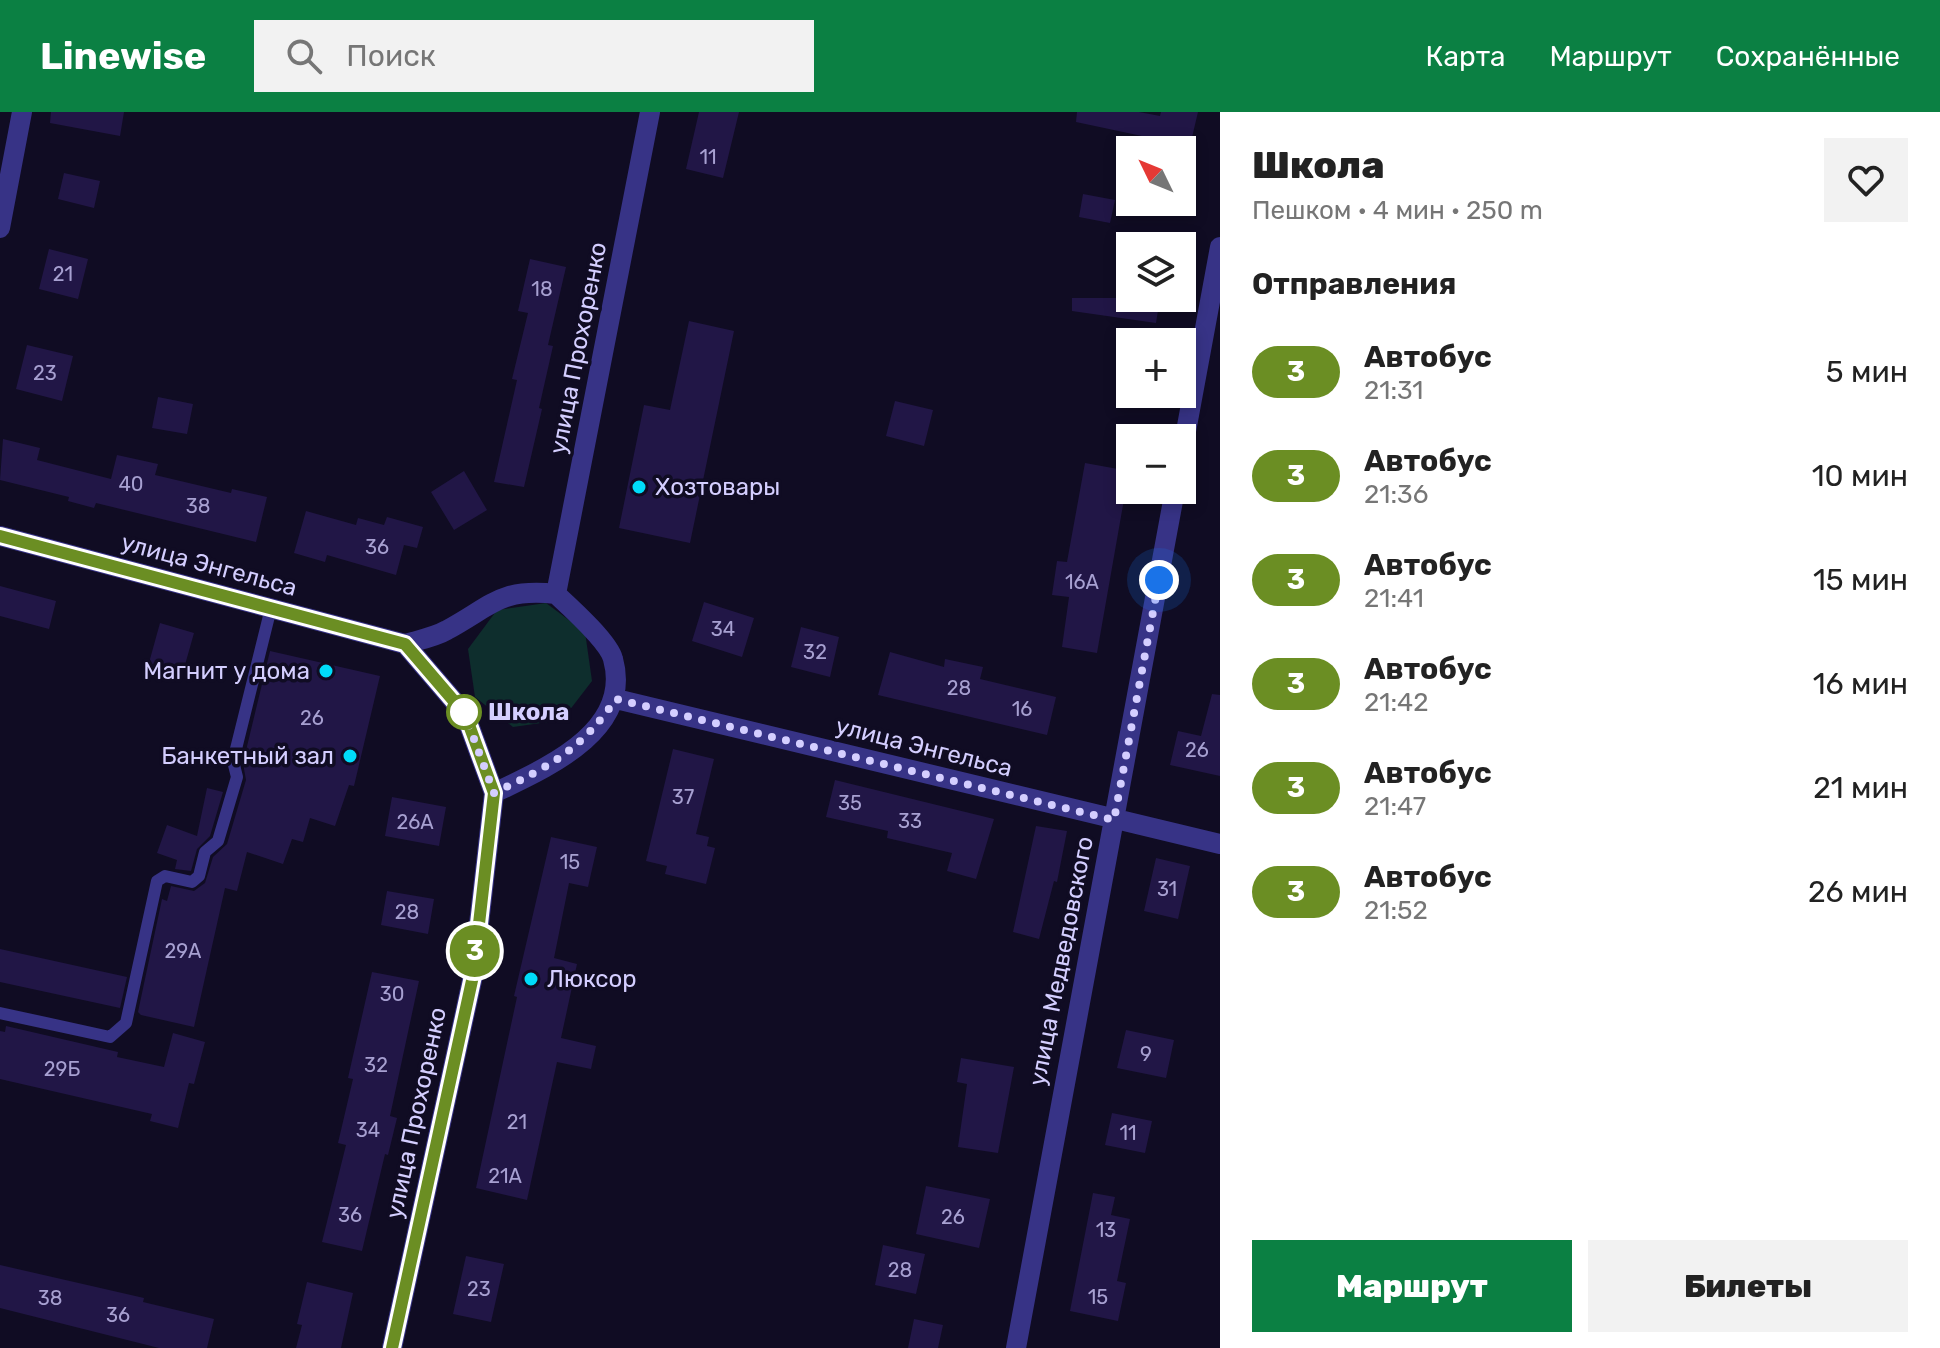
<!DOCTYPE html>
<html lang="ru">
<meta charset="utf-8">
<style>
body{margin:0;font-family:Rubik,sans-serif;background:#f2f2f2;color:#222;height:100vh;display:flex;flex-direction:column;font-size:30px;white-space:nowrap}
*{box-sizing:border-box;margin:0}
p{font-size:26px;color:#767676}
.icon{flex:none;width:44px;height:44px;fill:none;stroke:currentColor;stroke-width:2;stroke-linecap:round;stroke-linejoin:round}
.map{position:relative;flex:1;overflow:hidden}
.details{display:flex;flex-direction:column;background:#fff;width:720px}
.details>*{flex:none}
.badge{padding:0 16px;border-radius:26px;font-size:28px;line-height:52px}
.needle{width:52px;rotate:313deg}
.fabs{position:absolute;left:1116px;top:24px;display:grid;gap:16px}
.fabs a{display:grid;place-items:center;width:80px;height:80px;border-radius:0px;background:#fff;box-shadow:0 4px 12px #0003;font-size:40px}
.you{position:absolute;width:40px;height:40px;margin:-20px;border:6px solid #fff;border-radius:50%;background:#1a73e8;box-shadow:0 0 0 12px #1a73e833}
.map>.badge{position:absolute;translate:-50% -50%;box-shadow:0 0 0 4px #fff}
h2{padding:0 32px;font-size:30px;line-height:72px}
.round{display:grid;place-items:center;flex:none;width:84px;height:84px;border-radius:0px;background:#f2f2f2}
.headline{display:flex;align-items:center;justify-content:space-between;height:136px;padding:0 32px}
h1{font-size:38px;font-weight:800;line-height:60px}
.action{display:flex;gap:16px;margin-top:auto;padding:16px 32px}
.action a{flex:1;height:92px;border-radius:0px;background:#0b8043;color:#fff;font-size:32px;font-weight:800;line-height:92px;text-align:center}
.action a+a{background:#f2f2f2;color:#222}
ul{padding:0;list-style:none}
li{display:flex;align-items:center;gap:24px;height:104px;padding:0 32px}
li div{flex:1}
li b{display:block;font-size:30px}
li em{font-style:normal}
li .badge{min-width:88px;font-weight:700;text-align:center}
header{display:flex;align-items:center;gap:48px;box-sizing:border-box;height:112px;padding:0 40px;background:#0b8043;color:#fff}
header strong{font-size:38px}
nav{display:flex;gap:44px;margin-inline-start:auto;font-size:28px}
.search{width:560px;height:72px;background:#f2f2f2;display:flex;align-items:center;gap:20px;box-sizing:border-box;padding:0 28px;border-radius:0px;color:#767676;font-size:30px}
main{display:flex;flex:1;min-height:0}
.map>svg:first-child{display:block}
.grass{fill:#0e2e2d}
.building{fill:#211646}
.lines{fill:none;stroke-linecap:round;stroke-linejoin:round}
.lane{stroke:#373386;stroke-width:12}
.street{stroke:#373386;stroke-width:20}
.line-casing{stroke:#fff;stroke-width:18}
.line{stroke:#6b8e23;stroke-width:12}
.walk{stroke:#d4ceff;stroke-width:8;stroke-dasharray:0 14.4}
.poi-dot{fill:#00dcf9;stroke:#100c23;stroke-width:3}
.stop-dot{fill:#fff;stroke:#6b8e23;stroke-width:4}
.labels{text-anchor:middle;dominant-baseline:central;stroke-width:7;stroke-linejoin:round;paint-order:stroke}
.number-label{font-size:20px;fill:#a7a0d1}
.street-label{font-size:24px;fill:#d4ceff;stroke:#100c23}
.poi-label{font-size:24px;fill:#d4ceff;stroke:#100c23;text-anchor:start}
.stop-label{font-size:24px;font-weight:bold;fill:#d4ceff;stroke:#100c23;text-anchor:start}
</style>
<header>
<strong>Linewise</strong>
<div class="search"><svg class="icon" aria-label="search" viewBox="0 0 24 24"><circle cx="10" cy="10" r="6"/><path d="M15 15l6 6"/></svg>Поиск</div>
<nav><a>Карта</a><a>Маршрут</a><a>Сохранённые</a></nav>
</header>
<main>
<div class="map">
<svg width="1220" height="1236" viewBox="0 0 1220 1236">
<rect width="100%" height="100%" fill="#100c23"/>
<!-- grass -->
<path class="grass" d="M 546,491 L 585,520 L 592,569 L 562,608 L 513,615 L 475,585 L 468,537 L 497,498 Z"/>
<!-- building -->
<path class="building" d="M 51,0 L 124,0 L 120,24 L 50,11 Z
M 699,0 L 739,0 L 723,66 L 686,57 Z
M 1077,0 L 1139,0 L 1160,4 L 1161,0 L 1198,0 L 1189,38 L 1154,38 L 1156,27 L 1076,10 Z
M 64,61 L 100,69 L 94,96 L 58,87 Z
M 1083,82 L 1115,88 L 1110,111 L 1079,105 Z
M 49,137 L 88,147 L 78,187 L 39,177 Z
M 530,147 L 566,155 L 548,233 L 553,234 L 539,296 L 542,297 L 524,375 L 494,370 L 517,268 L 512,267 L 528,201 L 518,199 Z
M 1072,186 L 1160,186 L 1156,211 L 1072,199 Z
M 689,209 L 734,219 L 690,431 L 619,416 L 644,293 L 670,298 Z
M 27,233 L 73,244 L 62,289 L 16,277 Z
M 158,285 L 193,292 L 187,322 L 152,316 Z
M 895,289 L 933,298 L 924,334 L 886,324 Z
M 3,327 L 40,336 L 37,348 L 111,367 L 117,343 L 158,352 L 155,363 L 231,381 L 232,377 L 267,385 L 256,430 L 96,391 L 94,396 L 68,389 L 69,385 L 0,368 Z
M 1085,351 L 1129,359 L 1097,541 L 1062,535 L 1069,485 L 1052,483 L 1057,449 L 1067,450 Z
M 464,359 L 487,398 L 454,418 L 431,380 Z
M 306,399 L 356,413 L 358,406 L 384,413 L 387,405 L 423,415 L 417,436 L 404,433 L 396,463 L 327,443 L 325,450 L 294,441 Z
M 0,474 L 56,489 L 49,517 L 0,504 Z
M 704,490 L 754,506 L 742,545 L 692,529 Z
M 160,511 L 194,521 L 181,567 L 147,558 Z
M 801,515 L 839,525 L 830,565 L 791,555 Z
M 270,539 L 380,564 L 354,674 L 349,673 L 335,714 L 310,706 L 303,730 L 292,727 L 283,752 L 247,740 L 237,779 L 225,776 L 194,915 L 141,903 L 138,900 L 162,787 L 167,789 L 171,774 L 194,779 L 205,771 L 213,745 L 227,732 L 246,668 L 243,651 Z
M 890,540 L 944,555 L 945,547 L 983,555 L 980,567 L 1056,585 L 1047,623 L 878,583 Z
M 1212,582 L 1220,583 L 1220,664 L 1170,653 L 1178,619 L 1201,624 Z
M 673,637 L 714,647 L 696,722 L 709,725 L 707,734 L 715,736 L 706,772 L 665,762 L 667,754 L 646,749 Z
M 835,668 L 994,707 L 976,767 L 947,759 L 952,741 L 887,726 L 888,719 L 826,705 Z
M 207,676 L 223,680 L 210,724 L 197,737 L 191,759 L 175,757 L 177,748 L 157,741 L 167,713 L 197,724 Z
M 392,685 L 446,695 L 439,734 L 385,724 Z
M 1036,714 L 1067,719 L 1057,770 L 1054,769 L 1039,827 L 1013,820 Z
M 551,725 L 597,735 L 588,775 L 569,771 L 554,846 L 577,852 L 561,926 L 596,934 L 591,957 L 557,950 L 527,1088 L 476,1076 L 517,885 L 514,884 Z
M 1156,746 L 1190,754 L 1178,807 L 1144,799 Z
M 387,779 L 434,787 L 428,822 L 381,813 Z
M 0,837 L 127,865 L 120,896 L 0,870 Z
M 372,860 L 419,869 L 390,1004 L 397,1006 L 388,1043 L 385,1042 L 362,1139 L 322,1130 L 346,1033 L 338,1031 L 353,967 L 348,966 Z
M 6,914 L 118,940 L 117,945 L 164,955 L 173,921 L 205,930 L 194,972 L 189,971 L 178,1016 L 150,1009 L 152,1002 L 0,967 L 0,919 L 5,920 Z
M 1126,918 L 1174,928 L 1166,966 L 1117,956 Z
M 961,946 L 1014,955 L 998,1041 L 958,1035 L 967,972 L 957,970 Z
M 1112,1001 L 1152,1009 L 1145,1041 L 1105,1033 Z
M 926,1074 L 990,1087 L 979,1136 L 916,1122 Z
M 1093,1081 L 1115,1085 L 1111,1103 L 1130,1107 L 1117,1169 L 1126,1171 L 1118,1209 L 1070,1199 Z
M 883,1133 L 925,1142 L 916,1182 L 875,1173 Z
M 466,1144 L 504,1152 L 491,1210 L 453,1202 Z
M 0,1153 L 144,1186 L 143,1190 L 214,1207 L 207,1236 L 159,1236 L 0,1196 Z
M 307,1170 L 353,1181 L 341,1236 L 296,1236 L 302,1213 L 297,1212 Z
M 914,1207 L 943,1213 L 938,1236 L 908,1236 Z"/>
<g class="lines">
<!-- lane -->
<path class="lane" d="M 0,901 L 110,925 L 126,911 L 157,769 L 165,764 L 192,770 L 199,764 L 205,740 L 218,729 L 237,665 L 233,649 L 271,496"/>
<!-- street -->
<path class="street" d="M 0,116 L 22,0
M 1182,341 L 1220,135
M 0,424 L 405,532
M 556,482 L 650,0
M 405,532 C 419,528 435,525 447,518 C 493,493 500,476 556,482 C 570,495 609,530 613,547 C 633,619 546,656 494,681
M 616,587 L 1220,732
M 392,1236 L 473,864 L 494,681 L 465,602 L 405,532
M 1016,1236 L 1175,378"/>
</g>
<g class="lines">
<!-- line casing -->
<g class="line-casing">
<path id="line" d="M 0,424 L 405,532 L 465,602 L 494,681 L 473,864 L 392,1236"/>
</g>
<!-- line -->
<use href="#line" class="line"/>
<!-- walk -->
<path class="walk" d="M 464,600 L 494,681 C 550,654 580,639 616,587 L 1114,708 L 1159,468"/>
</g>
<!-- markers -->
<g class="poi-dot">
<circle cx="639" cy="375" r="8"/>
<circle cx="326" cy="559" r="8"/>
<circle cx="350" cy="644" r="8"/>
<circle cx="531" cy="867" r="8"/>
</g>
<circle class="stop-dot" cx="464" cy="600" r="16"/>
<g class="labels">
<!-- number labels -->
<g class="number-label">
<text x="708" y="45">11</text>
<text x="63" y="162">21</text>
<text x="542" y="177">18</text>
<text x="45" y="261">23</text>
<text x="131" y="372">40</text>
<text x="198" y="394">38</text>
<text x="377" y="435">36</text>
<text x="1082" y="470">16А</text>
<text x="723" y="517">34</text>
<text x="815" y="540">32</text>
<text x="959" y="576">28</text>
<text x="1022" y="597">16</text>
<text x="312" y="606">26</text>
<text x="1197" y="638">26</text>
<text x="683" y="685">37</text>
<text x="850" y="691">35</text>
<text x="910" y="709">33</text>
<text x="415" y="710">26А</text>
<text x="570" y="750">15</text>
<text x="1167" y="777">31</text>
<text x="407" y="800">28</text>
<text x="183" y="839">29А</text>
<text x="392" y="882">30</text>
<text x="1146" y="942">9</text>
<text x="376" y="953">32</text>
<text x="62" y="957">29Б</text>
<text x="517" y="1010">21</text>
<text x="368" y="1018">34</text>
<text x="1128" y="1021">11</text>
<text x="505" y="1064">21А</text>
<text x="350" y="1103">36</text>
<text x="953" y="1105">26</text>
<text x="1106" y="1118">13</text>
<text x="900" y="1158">28</text>
<text x="479" y="1177">23</text>
<text x="1098" y="1185">15</text>
<text x="50" y="1186">38</text>
<text x="118" y="1203">36</text>
</g>
<!-- street labels -->
<g class="street-label">
<text transform="translate(578 236) rotate(-79)">улица Прохоренко</text>
<text transform="translate(209 453) rotate(15)">улица Энгельса</text>
<text transform="translate(924 635) rotate(14)">улица Энгельса</text>
<text transform="translate(1061 849) rotate(-79)">улица Медведовского</text>
<text transform="translate(416 1001) rotate(-78)">улица Прохоренко</text>
</g>
<!-- poi labels -->
<g class="poi-label">
<text x="655" y="375">Хозтовары</text>
<text x="310" y="559" text-anchor="end">Магнит у дома</text>
<text x="334" y="644" text-anchor="end">Банкетный зал</text>
<text x="547" y="867">Люксор</text>
</g>
<!-- stop labels -->
<g class="stop-label">
<text x="488" y="600">Школа</text>
</g>
</g>
</svg>
<div class="fabs">
<a><svg class="needle" viewBox="-14 -14 28 28"><path d="M0-13l5 13h-10z" fill="#e53935"/><path d="M0 13l5-13h-10z" fill="#767676"/></svg></a>
<a><svg class="icon" aria-label="layers" viewBox="0 0 24 24"><path d="M12 4l9 5-9 5-9-5zM3 14l9 5 9-5"/></svg></a>
<a>+</a>
<a>−</a>
</div>
<div class="you" style="left:1159px;top:468px"></div>
<b class="badge" style="left:475px;top:839px;background:#6b8e23;color:#fff">3</b>
</div>
<section class="details">
<div class="headline"><div><h1>Школа</h1><p>Пешком · 4 мин · 250 m</p></div><a class="round"><svg class="icon" aria-label="heart" viewBox="0 0 24 24"><path d="M12 20l-8-8c-3-5 5-10 8-4 3-6 11-1 8 4z"/></svg></a></div>
<h2>Отправления</h2>
<ul>
<li><span class="badge" style="background:#6b8e23;color:#fff">3</span><div><b>Автобус</b><p>21:31</p></div><em>5 мин</em></li>
<li><span class="badge" style="background:#6b8e23;color:#fff">3</span><div><b>Автобус</b><p>21:36</p></div><em>10 мин</em></li>
<li><span class="badge" style="background:#6b8e23;color:#fff">3</span><div><b>Автобус</b><p>21:41</p></div><em>15 мин</em></li>
<li><span class="badge" style="background:#6b8e23;color:#fff">3</span><div><b>Автобус</b><p>21:42</p></div><em>16 мин</em></li>
<li><span class="badge" style="background:#6b8e23;color:#fff">3</span><div><b>Автобус</b><p>21:47</p></div><em>21 мин</em></li>
<li><span class="badge" style="background:#6b8e23;color:#fff">3</span><div><b>Автобус</b><p>21:52</p></div><em>26 мин</em></li>
</ul>
<div class="action"><a>Маршрут</a><a>Билеты</a></div>
</section>
</main>
